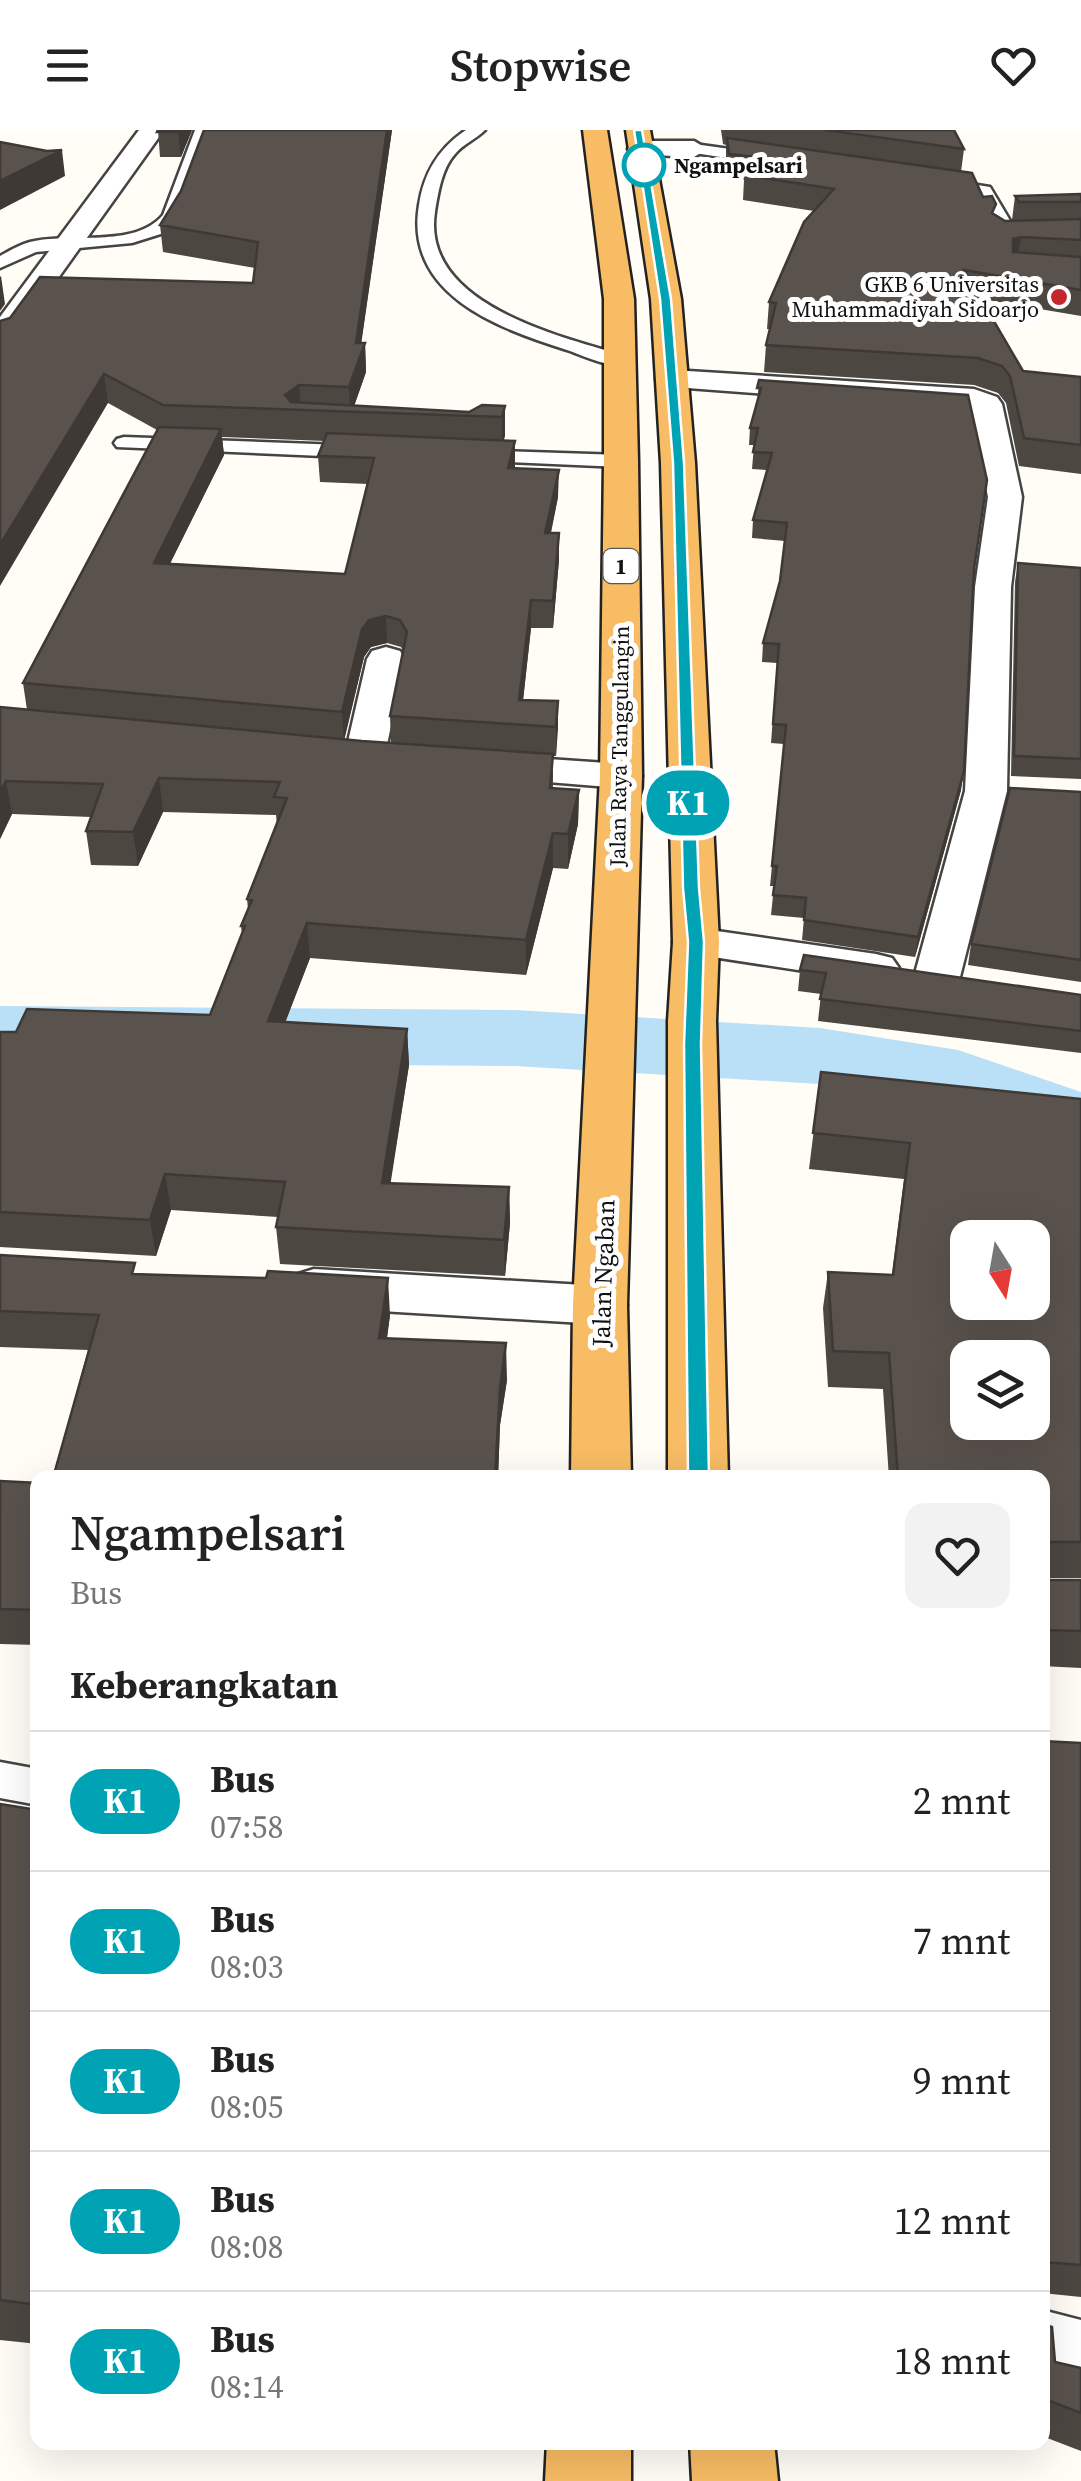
<!DOCTYPE html>
<html lang="id">
<style>
body{margin:0;font-family:"Source Serif 4",serif;background:#f2f2f2;color:#222;height:100vh;display:flex;flex-direction:column;font-size:38px;white-space:nowrap}
*{box-sizing:border-box;margin:0}
p{font-size:32px;color:#767676}
.icon{flex:none;width:55px;height:55px;fill:none;stroke:currentColor;stroke-width:2;stroke-linecap:round;stroke-linejoin:round}
.map{position:relative;flex:1;overflow:hidden}
.side{position:absolute;left:30px;top:1340px;width:1020px;height:980px;display:flex;flex-direction:column;background:#fff;border-radius:20px;box-shadow:0 10px 40px #0002}
.side>*{flex:none}
.badge{padding:0 20px;border-radius:32px;font-size:35px;line-height:65px}
.needle{width:65px;rotate:169deg}
.fabs{position:absolute;left:950px;top:1090px;display:grid;gap:20px}
.fabs a{display:grid;place-items:center;width:100px;height:100px;border-radius:20px;background:#fff;box-shadow:0 10px 40px #0002;font-size:50px}
.map>.badge{position:absolute;translate:-50% -50%;box-shadow:0 0 0 5px #fff}
h2{padding:0 40px;font-size:38px;line-height:90px}
.round{display:grid;place-items:center;flex:none;width:105px;height:105px;border-radius:20px;background:#f2f2f2}
.headline{display:flex;align-items:center;justify-content:space-between;height:170px;padding:0 40px}
h1{font-size:48px;font-weight:600;line-height:75px}
ul{padding:0;list-style:none}
li{display:flex;align-items:center;gap:30px;height:140px;padding:0 40px;border-top:2px solid #e0e0e0}
li div{flex:1}
li b{display:block;font-size:38px}
li em{font-style:normal}
li .badge{min-width:110px;font-weight:700;text-align:center}
header{display:flex;justify-content:space-between;align-items:center;height:130px;padding:0 40px;background:#fff;font-size:45px;font-weight:600}
.map>svg:first-child{display:block}
.lines{fill:none;stroke-linecap:round;stroke-linejoin:round}
.river{fill:#b9e0f7;fill-rule:evenodd}
.service-casing{stroke:#444;stroke-width:5}
.minor-casing{stroke:#444;stroke-width:5}
.trunk-casing{stroke:#222;stroke-width:5}
.service{fill:#fff;fill-rule:evenodd}
.minor{fill:#fff;fill-rule:evenodd}
.trunk{fill:#f7bc64;fill-rule:evenodd}
.wall{fill:#4d4742;fill-rule:evenodd}
.shaded-wall{fill:#3f3936}
.building{fill:#5a524d;stroke:#3f3936;stroke-width:2.5;fill-rule:evenodd}
.line{fill:#00a3b4;stroke:#fff;stroke-width:2.5}
.stop-dot{fill:#fff;stroke:#00a3b4;stroke-width:5}
.poi-dot{fill:#c4262e;stroke:#fff;stroke-width:4}
.labels{text-anchor:middle;dominant-baseline:central;stroke-width:10;stroke-linejoin:round;paint-order:stroke}
.far-stop-label{font-size:22px;font-weight:bold;fill:#111;stroke:#fff;text-anchor:start}
.far-poi-label{font-size:22px;fill:#111;stroke:#fff;text-anchor:end}
.shield{fill:#fff;stroke:#585858;stroke-width:2.5}
.shield-label{font-size:22px;font-weight:bold;fill:#111}
.far-street-label{font-size:22px;fill:#111;stroke:#fff}
.street-label{font-size:25px;fill:#111;stroke:#fff}
</style>
<header><svg class="icon" aria-label="menu" viewBox="0 0 24 24"><path d="M4 6h16M4 12h16M4 18h16"/></svg>Stopwise<svg class="icon" aria-label="heart" viewBox="0 0 24 24"><path d="M12 20l-8-8c-3-5 5-10 8-4 3-6 11-1 8 4z"/></svg></header>
<div class="map">
<svg width="1081" height="2351" viewBox="0 0 1081 2351">
<rect width="100%" height="100%" fill="#fffdf5"/>
<g class="lines">
<!-- river -->
<path class="river" d="M 0,876 L 515,880 L 820,898 L 958,920 L 1081,962 L 1081,1027 L 1047,1018 L 938,975 L 820,954 L 515,936 L 0,932 Z"/>
<!-- service casing -->
<g class="service-casing">
<path id="service" d="M 195,0 L 211,0 L 180,86 L 167,102 L 132,113 L 36,122 L 0,138 L 0,126 C 9,121 19,115 30,112 C 69,102 134,119 163,85 Z
M 466,0 L 485,0 C 476,9 463,14 455,24 C 442,38 438,63 435,82 C 421,174 558,206 626,226 L 626,234 C 608,238 584,226 567,220 C 497,198 404,164 419,75 C 424,42 439,18 466,0 Z
M 694,14 L 772,25 L 780,30 L 772,35 L 688,22 L 688,16 Z
M 933,48 L 990,57 L 1015,99 L 1007,111 L 992,107 L 997,99 L 978,65 L 927,57 L 927,49 Z
M 124,307 L 368,316 L 379,322 L 368,328 L 117,317 L 114,313 L 117,309 Z
M 470,320 L 621,325 L 632,331 L 621,337 L 463,330 L 459,326 Z
M 0,1632 L 38,1639 L 38,1675 L 0,1668 Z"/>
</g>
<!-- minor casing -->
<g class="minor-casing">
<path id="minor" d="M 139,0 L 164,0 L 11,214 L 0,217 L 0,187 Z
M 641,11 L 694,11 L 707,19 L 694,27 L 632,24 L 628,19 L 632,14 Z
M 672,240 L 974,259 L 997,267 L 1002,274 L 1022,367 L 1011,457 L 1007,661 L 960,847 L 953,857 L 937,861 L 921,857 L 914,847 L 965,661 L 975,457 L 988,367 L 971,279 L 661,256 L 656,249 L 661,242 Z
M 386,517 L 400,521 L 405,529 L 384,629 L 378,638 L 364,641 L 350,638 L 344,629 L 367,529 L 372,521 Z
M 476,624 L 621,634 L 636,637 L 642,646 L 636,655 L 621,658 L 461,645 L 455,636 L 461,627 Z
M 696,798 L 876,824 L 892,828 L 899,838 L 892,848 L 876,852 L 680,822 L 673,812 L 680,802 Z
M 314,1139 L 600,1156 L 619,1161 L 627,1175 L 619,1189 L 600,1194 L 314,1177 L 295,1171 L 287,1158 L 295,1145 Z
M 1042,2180 L 1081,2190 L 1081,2272 L 1042,2262 Z"/>
</g>
<!-- trunk casing -->
<g class="trunk-casing">
<path id="trunk" d="M 583,0 L 607,0 L 634,169 L 638,331 L 642,646 L 627,1175 L 631,1348 L 571,1348 L 573,1175 L 600,646 L 604,331 L 604,169 Z
M 626,0 L 650,0 L 681,169 L 695,333 L 719,812 L 716,891 L 728,1348 L 668,1348 L 668,891 L 673,812 L 661,333 L 651,169 Z
M 547,2312 L 631,2312 L 631,2351 L 545,2351 Z
M 690,2312 L 774,2312 L 778,2351 L 692,2351 Z"/>
</g>
<!-- service -->
<use href="#service" class="service"/>
<!-- minor -->
<use href="#minor" class="minor"/>
<!-- trunk -->
<use href="#trunk" class="trunk"/>
</g>
<!-- wall -->
<path class="wall" d="M 158,0 L 192,0 L 181,27 L 160,27 Z
M 392,0 L 361,213 L 365,213 L 366,242 L 354,276 L 469,282 L 505,276 L 504,310 L 515,339 L 558,367 L 551,403 L 559,403 L 559,430 L 553,498 L 531,498 L 523,570 L 558,571 L 556,626 L 553,626 L 553,658 L 579,660 L 578,694 L 568,739 L 553,738 L 526,845 L 310,828 L 285,892 L 407,899 L 409,935 L 390,1053 L 509,1057 L 510,1093 L 505,1146 L 280,1134 L 276,1097 L 278,1087 L 171,1080 L 156,1126 L 0,1117 L 0,902 L 16,902 L 210,885 L 242,804 L 241,796 L 248,779 L 247,769 L 277,695 L 276,685 L 163,682 L 138,736 L 91,735 L 86,701 L 91,687 L 12,684 L 0,709 L 0,577 L 27,580 L 23,553 L 157,300 L 108,273 L 0,191 L 253,153 L 255,138 L 163,122 L 160,95 ZM 222,307 L 325,311 L 318,326 L 320,352 L 368,354 L 345,444 L 170,433 L 224,325 ZM 387,513 L 401,517 L 403,521 L 390,586 L 391,613 L 344,610 L 364,527 L 371,517 Z
M 721,0 L 954,0 L 964,19 L 961,42 L 983,67 L 995,85 L 1005,91 L 1012,90 L 1015,66 L 1081,64 L 1081,186 L 981,169 L 1023,241 L 1081,247 L 1081,344 L 1019,336 L 1006,273 L 998,263 L 974,255 L 764,242 L 766,215 L 770,199 L 767,199 L 769,172 L 814,81 L 743,70 L 744,50 L 728,48 L 726,31 L 726,15 L 723,14 Z
M 759,250 L 974,439 L 961,660 L 915,827 L 802,810 L 804,788 L 771,785 L 774,756 L 770,756 L 784,614 L 771,613 L 777,533 L 762,532 L 763,513 L 780,451 L 785,411 L 752,408 L 753,390 L 767,340 L 752,339 L 754,315 L 749,315 L 750,298 L 757,275 Z
M 1018,433 L 1081,438 L 1081,649 L 1011,646 L 1015,452 Z
M 1081,662 L 1081,852 L 968,835 L 971,814 Z
M 800,840 L 1081,865 L 1081,923 L 818,891 L 821,864 L 798,861 Z
M 821,942 L 1081,969 L 1081,1448 L 1048,1448 L 1048,1450 L 1081,1450 L 1081,1538 L 1042,1536 L 1042,1348 L 889,1348 L 883,1259 L 828,1257 L 823,1178 L 828,1142 L 892,1145 L 904,1049 L 809,1039 Z
M 0,1125 L 137,1144 L 390,1185 L 387,1208 L 507,1250 L 500,1295 L 498,1348 L 53,1348 L 88,1220 L 0,1217 Z
M 0,1351 L 38,1353 L 38,1515 L 0,1514 Z
M 1042,1611 L 1081,1613 L 1081,2167 L 1042,2163 Z
M 0,1674 L 38,1680 L 38,2214 L 0,2210 Z
M 1042,2193 L 1055,2232 L 1081,2238 L 1081,2321 L 1042,2306 Z"/>
<!-- shaded-wall -->
<path class="shaded-wall" d="M 179,0 L 192,0 L 181,27 L 178,2 Z
M 387,0 L 392,0 L 359,229 L 365,213 L 366,242 L 352,282 L 350,282 L 349,257 Z
M 62,20 L 65,46 L 0,80 L 0,51 Z
M 1021,107 L 1017,132 L 1009,135 L 1013,109 Z
M 1,146 L 5,174 L 0,181 L 0,147 Z
M 104,244 L 108,273 L 0,456 L 0,415 Z
M 299,255 L 301,280 L 286,280 L 285,265 Z
M 505,276 L 505,306 L 502,317 L 502,287 Z
M 221,299 L 224,325 L 157,460 L 154,433 Z
M 515,311 L 515,337 L 509,365 L 508,338 Z
M 559,340 L 558,367 L 545,429 L 545,403 Z
M 559,403 L 559,430 L 553,498 L 553,471 Z
M 531,470 L 531,498 L 520,598 L 519,570 Z
M 386,486 L 387,513 L 371,517 L 364,527 L 344,611 L 342,582 L 362,499 L 369,490 Z
M 558,571 L 558,599 L 556,626 L 556,597 Z
M 964,641 L 961,660 L 915,827 L 918,807 Z
M 159,648 L 163,682 L 138,736 L 133,702 Z
M 6,651 L 12,684 L 0,709 L 0,662 Z
M 579,660 L 578,694 L 568,739 L 568,704 Z
M 553,703 L 553,738 L 526,845 L 526,810 Z
M 307,793 L 310,828 L 272,927 L 268,891 Z
M 407,899 L 409,935 L 385,1089 L 382,1053 Z
M 165,1044 L 171,1080 L 156,1126 L 150,1090 Z
M 509,1057 L 510,1093 L 505,1146 L 504,1110 Z
M 388,1148 L 390,1185 L 382,1244 L 379,1208 Z
M 506,1213 L 507,1250 L 500,1295 L 498,1348 L 495,1348 L 500,1258 Z"/>
<!-- building -->
<path class="building" d="M 158,0 L 179,0 L 178,2 L 157,2 Z
M 204,0 L 387,0 L 356,213 L 365,213 L 349,257 L 299,255 L 285,265 L 291,272 L 469,282 L 482,275 L 505,276 L 502,287 L 163,275 L 104,244 L 0,415 L 0,191 L 10,188 L 40,147 L 253,153 L 258,112 L 160,95 L 181,61 Z
M 825,0 L 954,0 L 964,19 Z
M 727,8 L 972,43 L 983,67 L 992,66 L 996,74 L 992,83 L 1005,91 L 1081,89 L 1081,110 L 1021,107 L 1013,109 L 1013,122 L 1081,127 L 1081,160 L 964,140 L 1023,241 L 1081,247 L 1081,315 L 1024,308 L 1010,246 L 1002,236 L 978,228 L 766,215 L 776,173 L 769,172 L 804,92 L 834,59 L 744,45 L 768,28 L 729,24 Z
M 0,12 L 47,21 L 62,20 L 0,51 Z
M 1081,64 L 1081,72 L 1019,72 L 1015,66 Z
M 759,250 L 968,265 L 987,350 L 974,439 L 964,641 L 918,807 L 804,790 L 806,768 L 773,765 L 777,736 L 772,736 L 786,595 L 773,594 L 779,514 L 763,513 L 780,451 L 787,393 L 753,390 L 772,323 L 753,322 L 758,298 L 750,298 L 761,258 L 757,258 Z
M 159,297 L 221,299 L 154,433 L 345,444 L 374,328 L 318,326 L 327,303 L 515,311 L 508,338 L 559,340 L 545,403 L 559,403 L 553,471 L 531,470 L 519,570 L 558,571 L 556,597 L 390,586 L 407,502 L 400,490 L 386,486 L 369,490 L 362,499 L 342,582 L 23,553 Z
M 1018,433 L 1081,438 L 1081,629 L 1014,626 Z
M 0,577 L 362,611 L 553,624 L 550,658 L 579,660 L 568,704 L 553,703 L 526,810 L 307,793 L 268,891 L 407,899 L 382,1053 L 509,1057 L 504,1110 L 276,1097 L 285,1052 L 165,1044 L 150,1090 L 0,1082 L 0,902 L 16,902 L 27,879 L 210,885 L 245,796 L 241,796 L 252,770 L 247,769 L 287,668 L 274,667 L 280,652 L 159,648 L 133,702 L 86,701 L 103,654 L 6,651 L 0,662 Z
M 1010,658 L 1081,662 L 1081,830 L 971,814 Z
M 804,825 L 1081,865 L 1081,901 L 820,869 L 826,843 L 800,840 Z
M 821,942 L 1081,969 L 1081,1412 L 1048,1412 L 1048,1450 L 1081,1450 L 1081,1501 L 1042,1500 L 1042,1348 L 898,1348 L 889,1223 L 833,1221 L 828,1142 L 893,1145 L 910,1013 L 813,1003 ZM 968,1108 L 1032,1108 L 1032,1172 L 968,1172 ZM 968,1228 L 1032,1228 L 1032,1292 L 968,1292 Z
M 0,1125 L 135,1133 L 132,1144 L 266,1148 L 268,1141 L 388,1148 L 379,1208 L 506,1213 L 500,1258 L 495,1348 L 53,1348 L 99,1185 L 0,1181 Z
M 0,1351 L 38,1353 L 38,1480 L 0,1479 Z
M 1042,1611 L 1081,1613 L 1081,2135 L 1042,2132 Z
M 0,1674 L 38,1680 L 38,2175 L 0,2170 Z
M 1042,2193 L 1052,2197 L 1055,2232 L 1081,2238 L 1081,2283 L 1042,2268 Z"/>
<!-- line -->
<path class="line" d="M 634,0 L 642,0 L 671,169 L 684,333 L 699,758 L 704,812 L 701,914 L 709,1348 L 698,1355 L 688,1348 L 684,914 L 688,812 L 683,758 L 673,333 L 660,169 Z"/>
<!-- markers -->
<circle class="stop-dot" cx="644" cy="35" r="20"/>
<circle class="poi-dot" cx="1059" cy="167" r="10"/>
<g class="labels">
<!-- far-stop labels -->
<g class="far-stop-label">
<text x="674" y="35">Ngampelsari</text>
</g>
<!-- far-poi labels -->
<g class="far-poi-label">
<text x="1039" y="154">GKB 6 Universitas<tspan x="1039" dy="25">Muhammadiyah Sidoarjo</tspan></text>
</g>
<!-- shield labels -->
<rect class="shield" x="603.5" y="419" width="35" height="34" rx="8"/>
<g class="shield-label">
<text x="621" y="436">1</text>
</g>
<!-- far-street labels -->
<g class="far-street-label">
<text transform="translate(619 616) rotate(-89)">Jalan Raya Tanggulangin</text>
</g>
<!-- street labels -->
<g class="street-label">
<text transform="translate(603 1143) rotate(-88)">Jalan Ngaban</text>
</g>
</g>
</svg>
<div class="fabs">
<a><svg class="needle" viewBox="-14 -14 28 28"><path d="M0-13l5 13h-10z" fill="#e53935"/><path d="M0 13l5-13h-10z" fill="#767676"/></svg></a>
<a><svg class="icon" aria-label="layers" viewBox="0 0 24 24"><path d="M12 4l9 5-9 5-9-5zM3 14l9 5 9-5"/></svg></a>
</div>
<b class="badge" style="left:688px;top:673px;background:#00a3b4;color:#fff">K1</b>
<section class="side">
<div class="headline"><div><h1>Ngampelsari</h1><p>Bus</p></div><a class="round"><svg class="icon" aria-label="heart" viewBox="0 0 24 24"><path d="M12 20l-8-8c-3-5 5-10 8-4 3-6 11-1 8 4z"/></svg></a></div>
<h2>Keberangkatan</h2>
<ul>
<li><span class="badge" style="background:#00a3b4;color:#fff">K1</span><div><b>Bus</b><p>07:58</p></div><em>2 mnt</em></li>
<li><span class="badge" style="background:#00a3b4;color:#fff">K1</span><div><b>Bus</b><p>08:03</p></div><em>7 mnt</em></li>
<li><span class="badge" style="background:#00a3b4;color:#fff">K1</span><div><b>Bus</b><p>08:05</p></div><em>9 mnt</em></li>
<li><span class="badge" style="background:#00a3b4;color:#fff">K1</span><div><b>Bus</b><p>08:08</p></div><em>12 mnt</em></li>
<li><span class="badge" style="background:#00a3b4;color:#fff">K1</span><div><b>Bus</b><p>08:14</p></div><em>18 mnt</em></li>
</ul>
</section>
</div>
